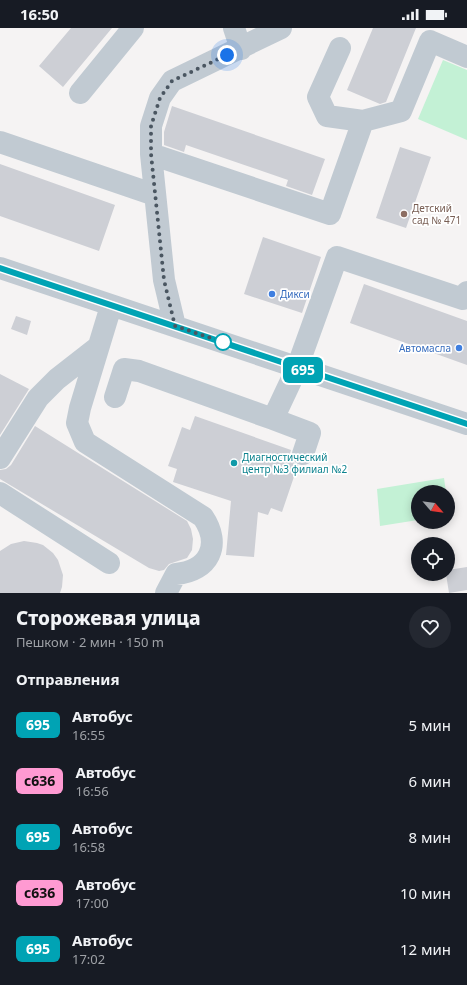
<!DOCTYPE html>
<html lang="ru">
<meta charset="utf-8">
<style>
body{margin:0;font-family:"Noto Sans",sans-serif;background:#242831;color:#f1f3f6;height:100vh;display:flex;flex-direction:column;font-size:15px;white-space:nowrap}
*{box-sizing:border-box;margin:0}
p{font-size:13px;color:#9ea1a6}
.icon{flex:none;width:22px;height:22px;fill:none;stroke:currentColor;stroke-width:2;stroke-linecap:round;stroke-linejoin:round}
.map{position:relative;height:565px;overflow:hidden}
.drawer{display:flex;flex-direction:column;background:#171b24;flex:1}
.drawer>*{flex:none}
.badge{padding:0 8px;border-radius:6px;font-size:14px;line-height:26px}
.needle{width:26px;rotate:118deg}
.buttons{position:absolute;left:411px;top:457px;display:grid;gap:8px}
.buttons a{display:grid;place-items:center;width:44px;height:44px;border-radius:50%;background:#171b24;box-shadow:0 2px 10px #0003;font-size:20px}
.you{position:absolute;width:20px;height:20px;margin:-10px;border:3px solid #fff;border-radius:50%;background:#1a73e8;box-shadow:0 0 0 6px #1a73e833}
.map>.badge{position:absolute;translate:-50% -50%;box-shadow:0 0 0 2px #fff}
h2{padding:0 16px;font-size:15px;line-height:36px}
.round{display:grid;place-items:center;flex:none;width:42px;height:42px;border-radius:21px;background:#242831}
.overview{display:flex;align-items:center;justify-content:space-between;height:68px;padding:0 16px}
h1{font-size:19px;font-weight:800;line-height:30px}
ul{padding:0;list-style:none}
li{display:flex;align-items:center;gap:12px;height:56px;padding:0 16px}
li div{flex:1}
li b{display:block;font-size:15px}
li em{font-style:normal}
li .badge{min-width:44px;font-weight:700;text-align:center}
.status{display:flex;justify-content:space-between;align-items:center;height:28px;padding:0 20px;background:#171b24;direction:ltr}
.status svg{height:11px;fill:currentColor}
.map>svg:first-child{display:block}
.green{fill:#c3f1d5}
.building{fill:#cdcfd5}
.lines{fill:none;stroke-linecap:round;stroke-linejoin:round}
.minor{stroke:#c1cad2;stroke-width:22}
.line-casing{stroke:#fff;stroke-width:9}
.line{stroke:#00a3b4;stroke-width:6}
.walk{stroke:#4a5661;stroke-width:4;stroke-dasharray:0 7.2}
.education-dot{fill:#8d6e63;stroke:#fff;stroke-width:1.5}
.shop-dot{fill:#3f7fe0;stroke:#fff;stroke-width:1.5}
.stop-dot{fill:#fff;stroke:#00a3b4;stroke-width:2}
.culture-dot{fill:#0f9aa8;stroke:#fff;stroke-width:1.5}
.labels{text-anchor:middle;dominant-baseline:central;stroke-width:3.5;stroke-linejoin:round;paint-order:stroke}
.education-label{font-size:10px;fill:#785e54;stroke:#fff;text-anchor:start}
.shop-label{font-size:10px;fill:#366cbe;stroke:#fff;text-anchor:start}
.culture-label{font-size:10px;fill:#0d838f;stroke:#fff;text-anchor:start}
</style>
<div class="status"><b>16:50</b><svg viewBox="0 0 49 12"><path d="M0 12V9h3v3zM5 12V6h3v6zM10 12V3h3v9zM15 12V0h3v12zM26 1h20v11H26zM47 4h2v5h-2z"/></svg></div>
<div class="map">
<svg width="467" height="565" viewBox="0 0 467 565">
<rect width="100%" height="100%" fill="#f5f3f3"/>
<!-- green -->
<path class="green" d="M 443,32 L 467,42 L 467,112 L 418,91 Z
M 444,450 L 446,464 L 418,464 L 418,492 L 380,498 L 377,461 Z"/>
<!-- building -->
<path class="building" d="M 71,0 L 112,0 L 63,59 L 39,38 Z
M 373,0 L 416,0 L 386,74 L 380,76 L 347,62 Z
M 172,78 L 325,131 L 312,167 L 286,158 L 288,152 L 186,117 L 184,124 L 164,117 L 164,104 Z
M 400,119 L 431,129 L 406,200 L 376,190 Z
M 0,136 L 115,177 L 99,223 L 0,188 Z
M 263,209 L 321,229 L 302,285 L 244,266 Z
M 364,256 L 467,293 L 467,337 L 350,295 Z
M 16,288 L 31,293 L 27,307 L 11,301 Z
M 0,346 L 29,361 L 0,407 Z
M 195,388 L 291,422 L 289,429 L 291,430 L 293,434 L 298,437 L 282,484 L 271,480 L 268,487 L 258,484 L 254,529 L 226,527 L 231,473 L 173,454 L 177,441 L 168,438 L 175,419 L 182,399 L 190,402 Z
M 35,398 L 187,493 L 191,501 L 193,511 L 192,522 L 187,530 L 169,536 L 164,542 L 159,543 L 149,540 L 0,451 L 0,442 L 6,441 L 11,437 Z
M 24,513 L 37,515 L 43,517 L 53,525 L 58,532 L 63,547 L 62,559 L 60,565 L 0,565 L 0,523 L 11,516 Z
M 467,539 L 467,562 L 449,565 L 446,546 L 448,546 L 448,542 Z"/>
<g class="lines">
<!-- minor -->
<path class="minor" d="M 234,0 L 241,21
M 340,20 L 318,69 L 327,88 L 363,93 L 401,83 L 430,13 L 467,29
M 80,65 L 133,0
M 0,114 L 155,167
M 151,126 L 330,186 L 363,93
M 0,240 L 467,396
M 111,278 L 80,380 L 77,395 L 85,414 L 203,489 C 222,517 209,543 176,546 L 166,565
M 175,298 L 164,252 L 151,126 L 151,98 L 160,70 L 172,53 L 281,0
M 115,369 L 124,341 L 139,343 L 273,391
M 303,426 L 310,405 L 273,391 L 297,340 L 337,229 L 463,271 L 467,264
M 0,430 L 38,370 L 57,351 L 98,319
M 0,465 L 109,535"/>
</g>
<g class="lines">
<!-- line casing -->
<g class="line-casing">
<path id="line" d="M 0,240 L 467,396"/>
</g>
<!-- line -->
<use href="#line" class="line"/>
<!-- walk -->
<path class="walk" d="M 223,314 L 175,298 L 164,252 L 151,126 L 151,98 L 160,70 L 172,53 L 227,27"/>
</g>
<!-- markers -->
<circle class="education-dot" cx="404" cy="186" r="4"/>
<g class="shop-dot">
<circle cx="272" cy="266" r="4"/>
<circle cx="459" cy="320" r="4"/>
</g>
<circle class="stop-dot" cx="223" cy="314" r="8"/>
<circle class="culture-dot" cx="234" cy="435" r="4"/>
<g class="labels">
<!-- education labels -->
<g class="education-label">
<text x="412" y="180">Детский<tspan x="412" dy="12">сад № 471</tspan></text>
</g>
<!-- shop labels -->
<g class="shop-label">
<text x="280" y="266">Дикси</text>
<text x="451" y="320" text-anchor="end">Автомасла</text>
</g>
<!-- culture labels -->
<g class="culture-label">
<text x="242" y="429">Диагностический<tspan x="242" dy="12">центр №3 филиал №2</tspan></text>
</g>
</g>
</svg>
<div class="buttons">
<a><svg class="needle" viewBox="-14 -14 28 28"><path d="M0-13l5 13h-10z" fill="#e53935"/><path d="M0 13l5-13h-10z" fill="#9ea1a6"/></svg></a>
<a><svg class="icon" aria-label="locate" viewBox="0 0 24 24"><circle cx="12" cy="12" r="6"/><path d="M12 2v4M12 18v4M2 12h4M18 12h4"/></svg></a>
</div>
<div class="you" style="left:227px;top:27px"></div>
<b class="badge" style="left:303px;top:342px;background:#00a3b4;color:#fff">695</b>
</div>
<section class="drawer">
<div class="overview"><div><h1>Сторожевая улица</h1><p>Пешком · 2 мин · 150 m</p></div><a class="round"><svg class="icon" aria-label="heart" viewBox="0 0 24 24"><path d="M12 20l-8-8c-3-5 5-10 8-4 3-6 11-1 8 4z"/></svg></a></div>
<h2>Отправления</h2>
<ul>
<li><span class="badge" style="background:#00a3b4;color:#fff">695</span><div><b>Автобус</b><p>16:55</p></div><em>5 мин</em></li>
<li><span class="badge" style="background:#ff9ad2;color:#111">с636</span><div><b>Автобус</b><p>16:56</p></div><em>6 мин</em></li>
<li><span class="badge" style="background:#00a3b4;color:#fff">695</span><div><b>Автобус</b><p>16:58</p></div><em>8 мин</em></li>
<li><span class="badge" style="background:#ff9ad2;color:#111">с636</span><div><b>Автобус</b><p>17:00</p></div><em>10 мин</em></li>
<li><span class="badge" style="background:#00a3b4;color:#fff">695</span><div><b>Автобус</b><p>17:02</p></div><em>12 мин</em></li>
</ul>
</section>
